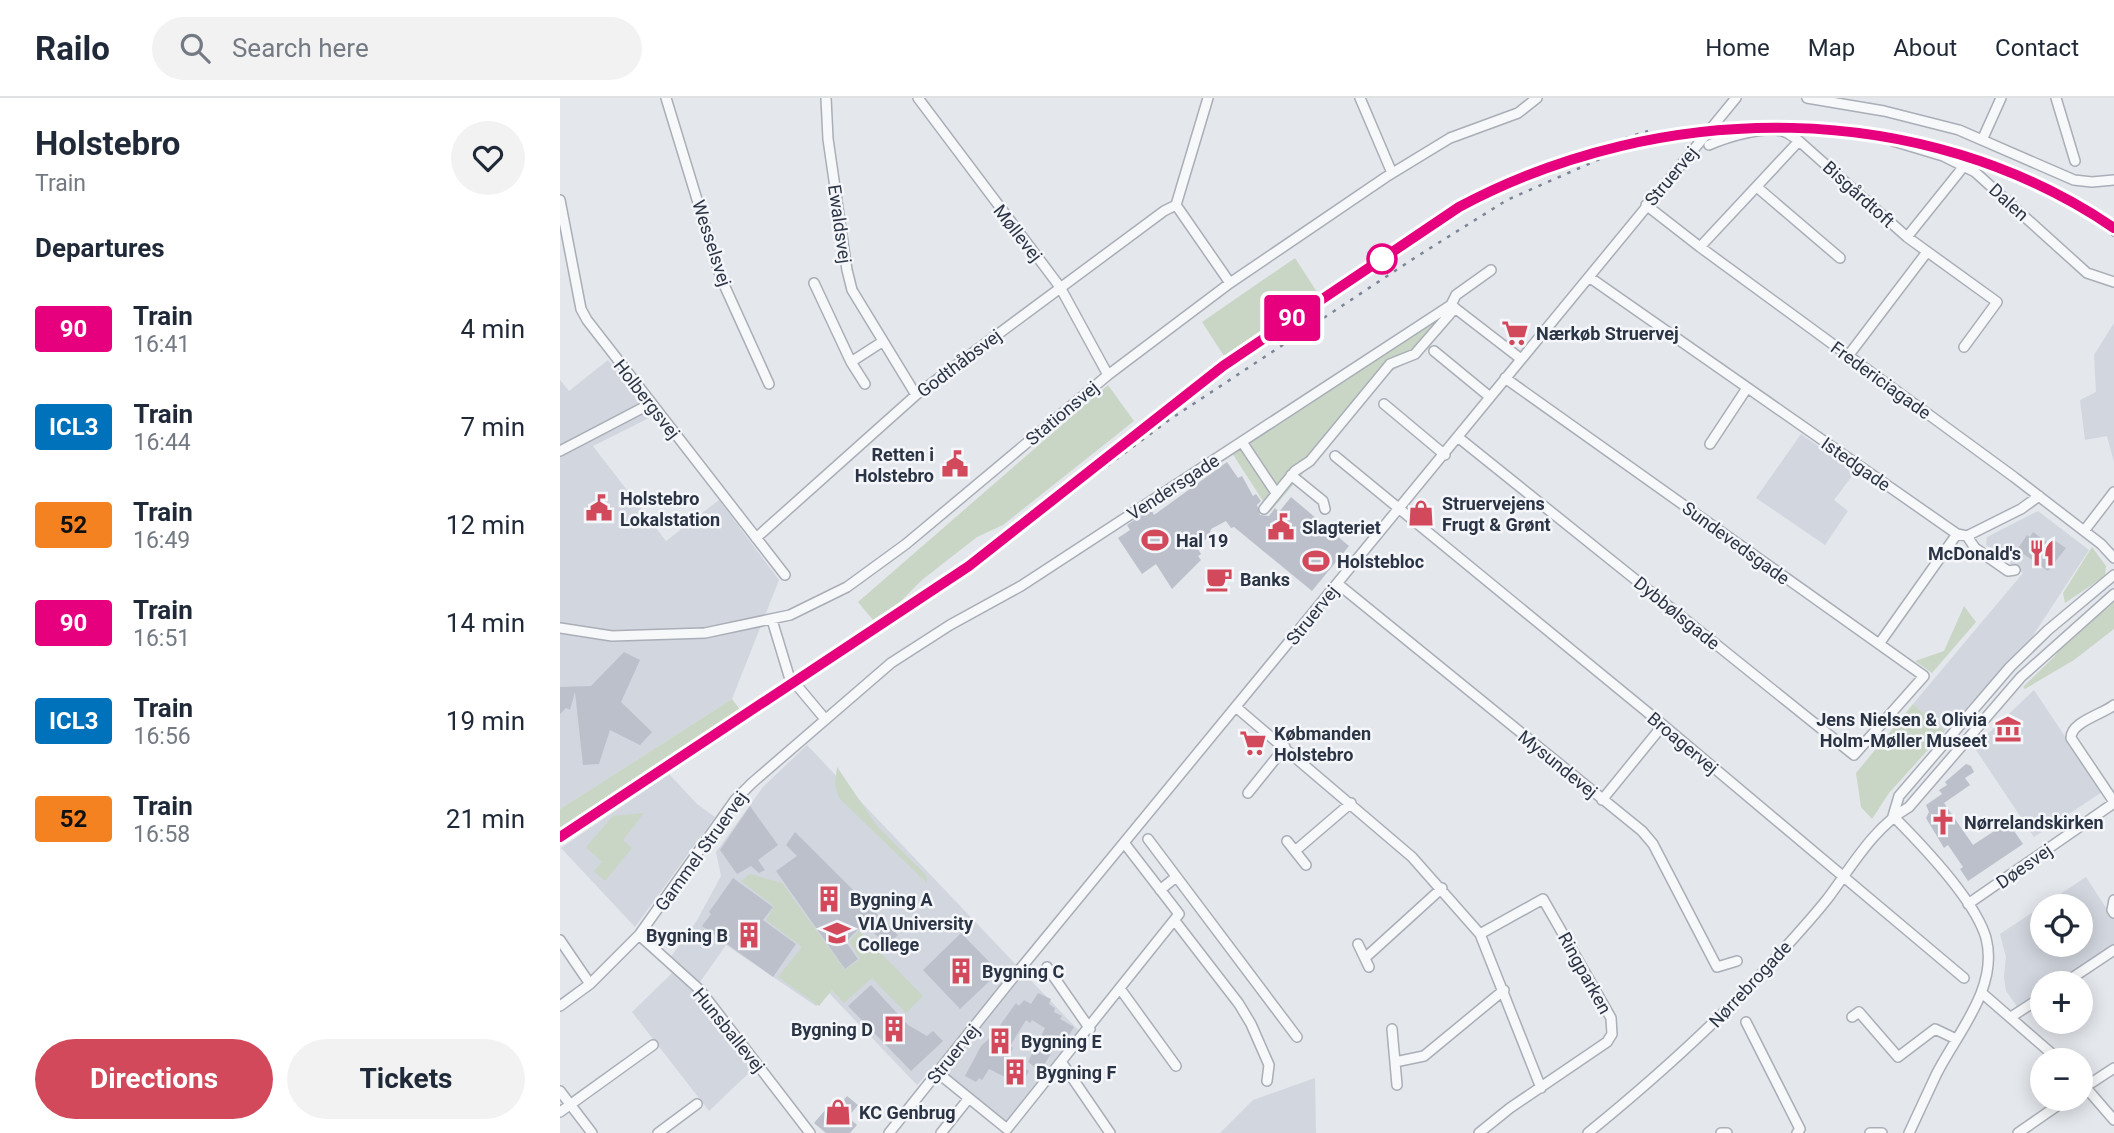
<!DOCTYPE html>
<meta charset="utf-8">
<style>
body{margin:0;font-family:Roboto,sans-serif;background:#f2f2f3;color:#1f2937;height:100vh;display:flex;flex-direction:column;font-size:26px;white-space:nowrap}
*{box-sizing:border-box;margin:0}
p{font-size:23px;color:#747a83}
.icon{flex:none;width:38px;height:38px;fill:none;stroke:currentColor;stroke-width:2;stroke-linecap:round;stroke-linejoin:round}
.map{position:relative;flex:1;overflow:hidden}
.panel{display:flex;flex-direction:column;background:#fff;width:560px}
.panel>*{flex:none}
.badge{padding:0 14px;border-radius:5px;font-size:24px;line-height:46px}
.tools{position:absolute;left:1470px;top:796px;display:grid;gap:14px}
.tools a{display:grid;place-items:center;width:63px;height:63px;border-radius:50%;background:#fff;box-shadow:0 4px 18px #0003;font-size:35px}
.map>.badge{position:absolute;translate:-50% -50%;box-shadow:0 0 0 4px #fff}
h2{padding:0 35px;font-size:26px;line-height:63px}
.round{display:grid;place-items:center;flex:none;width:74px;height:74px;border-radius:37px;background:#f2f2f3}
.summary{display:flex;align-items:center;justify-content:space-between;height:119px;padding:0 35px}
h1{font-size:33px;font-weight:700;line-height:52px}
.primary-button{display:flex;gap:14px;margin-top:auto;padding:14px 35px}
.primary-button a{flex:1;height:80px;border-radius:42px;background:#d1495b;color:#fff;font-size:28px;font-weight:700;line-height:80px;text-align:center}
.primary-button a+a{background:#f2f2f3;color:#1f2937}
ul{padding:0;list-style:none}
li{display:flex;align-items:center;gap:21px;height:98px;padding:0 35px}
li div{flex:1}
li b{display:block;font-size:26px}
li em{font-style:normal}
li .badge{min-width:77px;font-weight:700;text-align:center}
header{display:flex;align-items:center;gap:42px;box-sizing:border-box;height:98px;padding:0 35px;background:#fff;border-bottom:2px solid #e0e1e3}
header strong{font-size:33px}
nav{display:flex;gap:38px;margin-inline-start:auto;font-size:24px}
.search{width:490px;height:63px;background:#f2f2f3;display:flex;align-items:center;gap:18px;box-sizing:border-box;padding:0 24px;border-radius:38px;color:#747a83;font-size:26px}
main{display:flex;flex:1;min-height:0}
.map>svg:first-child{display:block}
.built{fill:#d2d6de;fill-rule:evenodd}
.green{fill:#c9d6c5}
.building{fill:#bbc0ca}
.lines{fill:none;stroke-linecap:round;stroke-linejoin:round}
.minor-casing{stroke:#a9aeb7;stroke-width:12}
.minor{stroke:#f7f8fa;stroke-width:9}
.rail{stroke:#7d8696;stroke-width:2.5;stroke-dasharray:3.5 7;stroke-linecap:butt}
.line-casing{stroke:#fff;stroke-width:16}
.line{stroke:#e6007e;stroke-width:10}
.stop-dot{fill:#fff;stroke:#e6007e;stroke-width:3.5}
.labels{text-anchor:middle;dominant-baseline:central;stroke-width:5;stroke-linejoin:round;paint-order:stroke}
.street-label{font-size:18px;fill:#2b3445;stroke:#f4f6f9}
.poi-label{font-size:18px;font-weight:bold;fill:#2b3445;stroke:#f4f6f9;text-anchor:start}
</style>
<header>
<strong>Railo</strong>
<div class="search"><svg class="icon" aria-label="search" viewBox="0 0 24 24"><circle cx="10" cy="10" r="6"/><path d="M15 15l6 6"/></svg>Search here</div>
<nav><a>Home</a><a>Map</a><a>About</a><a>Contact</a></nav>
</header>
<main>
<section class="panel">
<div class="summary"><div><h1>Holstebro</h1><p>Train</p></div><a class="round"><svg class="icon" aria-label="heart" viewBox="0 0 24 24"><path d="M12 20l-8-8c-3-5 5-10 8-4 3-6 11-1 8 4z"/></svg></a></div>
<h2>Departures</h2>
<ul>
<li><span class="badge" style="background:#e6007e;color:#fff">90</span><div><b>Train</b><p>16:41</p></div><em>4 min</em></li>
<li><span class="badge" style="background:#0072bc;color:#fff">ICL3</span><div><b>Train</b><p>16:44</p></div><em>7 min</em></li>
<li><span class="badge" style="background:#f58220;color:#111">52</span><div><b>Train</b><p>16:49</p></div><em>12 min</em></li>
<li><span class="badge" style="background:#e6007e;color:#fff">90</span><div><b>Train</b><p>16:51</p></div><em>14 min</em></li>
<li><span class="badge" style="background:#0072bc;color:#fff">ICL3</span><div><b>Train</b><p>16:56</p></div><em>19 min</em></li>
<li><span class="badge" style="background:#f58220;color:#111">52</span><div><b>Train</b><p>16:58</p></div><em>21 min</em></li>
</ul>
<div class="primary-button"><a>Directions</a><a>Tickets</a></div>
</section>
<div class="map">
<svg width="1554" height="1035" viewBox="0 0 1554 1035">
<rect width="100%" height="100%" fill="#e4e7ec"/>
<!-- built -->
<path class="built" d="M 1554,225 L 1554,364 L 1547,338 L 1525,342 L 1520,302 L 1536,294 L 1534,257 Z
M 48,262 L 91,319 L 33,348 L 106,443 L 159,402 L 219,482 L 172,601 L 0,711 L 0,282 L 9,293 Z
M 1241,336 L 1295,374 L 1274,402 L 1288,413 L 1265,447 L 1196,400 Z
M 1478,413 L 1529,452 L 1472,539 L 1385,633 L 1353,606 L 1463,475 L 1426,447 L 1427,439 Z
M 1474,592 L 1542,694 L 1474,739 L 1414,649 Z
M 247,647 L 521,935 L 448,1025 L 375,967 L 357,987 L 268,894 L 256,908 L 166,847 L 133,894 L 193,971 L 149,1013 L 72,914 L 112,875 L 105,867 L 136,824 L 161,778 L 156,754 L 203,689 Z
M 109,676 L 137,706 L 155,719 L 75,829 L 1,750 Z
M 1526,779 L 1554,822 L 1554,847 L 1496,885 L 1482,886 L 1482,894 L 1458,910 L 1446,893 L 1444,879 L 1446,859 L 1440,836 ZM 1482,808 L 1521,808 L 1521,847 L 1482,847 Z
M 755,980 L 756,1035 L 660,1035 L 693,1002 Z"/>
<!-- green -->
<path class="green" d="M 735,160 L 757,194 L 664,258 L 642,224 Z
M 884,218 L 856,260 L 828,275 L 710,414 L 672,355 Z
M 548,287 L 574,323 L 443,427 L 417,439 L 362,482 L 339,505 L 313,522 L 298,504 Z
M 1532,449 L 1546,468 L 1545,478 L 1505,505 L 1503,495 Z
M 1554,504 L 1554,531 L 1514,562 L 1465,591 L 1463,589 L 1494,559 L 1507,542 Z
M 1404,508 L 1416,524 L 1372,575 L 1355,563 L 1384,553 Z
M 172,601 L 182,614 L 0,734 L 0,711 Z
M 1353,606 L 1385,633 L 1329,695 L 1312,721 L 1301,709 L 1296,675 Z
M 277,669 L 317,728 L 366,777 L 367,785 L 279,700 L 275,687 Z
M 84,715 L 63,742 L 72,750 L 45,783 L 34,773 L 42,764 L 26,749 L 53,718 Z
M 190,776 L 222,785 L 285,872 L 300,861 L 289,843 L 299,833 L 363,898 L 346,915 L 312,880 L 284,905 L 272,892 L 259,908 L 218,879 L 242,849 L 206,822 L 214,808 L 181,783 Z"/>
<!-- building -->
<path class="building" d="M 667,364 L 678,380 L 682,378 L 693,398 L 696,396 L 701,403 L 697,407 L 700,417 L 709,418 L 715,410 L 719,414 L 731,399 L 789,448 L 752,493 L 674,429 L 671,430 L 666,423 L 651,431 L 648,440 L 636,448 L 641,456 L 638,458 L 641,462 L 612,491 L 596,466 L 582,476 L 558,440 L 570,432 L 567,427 L 591,411 L 594,417 Z
M 1473,434 L 1488,445 L 1491,440 L 1506,450 L 1488,473 L 1459,453 L 1459,449 L 1467,437 L 1470,439 Z
M 64,554 L 80,562 L 61,604 L 92,634 L 80,647 L 50,632 L 39,666 L 23,667 L 15,594 L 10,612 L 6,610 L 0,616 L 0,589 L 31,588 Z
M 1406,666 L 1411,668 L 1414,674 L 1405,680 L 1410,687 L 1384,705 L 1413,747 L 1448,724 L 1463,746 L 1408,783 L 1400,771 L 1403,769 L 1388,747 L 1384,750 L 1366,720 L 1369,714 L 1366,707 L 1382,696 L 1379,692 L 1387,687 L 1385,684 Z
M 190,708 L 218,747 L 198,762 L 205,772 L 199,775 L 191,768 L 177,776 L 160,752 Z
M 235,734 L 338,837 L 327,848 L 304,825 L 286,844 L 298,861 L 285,871 L 216,773 L 237,758 L 226,747 Z
M 173,780 L 213,809 L 203,822 L 236,846 L 213,879 L 142,828 L 151,816 L 149,814 Z
M 401,835 L 439,874 L 400,911 L 363,872 Z
M 311,887 L 348,927 L 367,938 L 373,933 L 383,943 L 351,973 L 288,908 Z
M 478,895 L 491,901 L 489,906 L 495,910 L 494,914 L 502,918 L 500,921 L 514,929 L 508,939 L 503,937 L 480,973 L 468,964 L 485,930 L 472,922 L 470,925 L 466,922 L 450,948 L 453,950 L 448,960 L 469,973 L 461,987 L 429,971 L 422,982 L 419,980 L 416,984 L 405,978 L 421,948 L 433,937 L 456,905 L 459,908 L 464,902 L 471,906 Z
M 287,998 L 298,1007 L 288,1019 L 297,1027 L 290,1035 L 266,1035 L 254,1025 L 273,1003 L 279,1008 Z"/>
<g class="lines">
<!-- minor casing -->
<g class="minor-casing">
<path id="minor" d="M 106,0 L 161,180 L 209,286
M 266,0 L 268,41 L 287,172 L 292,192 L 356,297
M 358,0 L 500,189 L 548,277
M 648,0 L 616,107 L 670,185
M 800,0 L 832,75
M 1247,0 L 1324,13 L 1399,32 L 1514,82 L 1532,84 L 1554,82
M 1496,0 L 1515,63
M 1423,40 L 1441,0
M 1333,43 L 1383,58 L 1415,74 L 1527,175 L 1554,184
M 1149,47 C 1167,39 1206,27 1225,34 C 1230,36 1235,40 1239,43 L 1347,139 L 1437,204 L 1404,249
M 1198,90 L 1280,160
M 0,102 L 21,211 L 27,222 L 225,477
M 1086,107 L 1140,149 L 1454,379 L 1541,446 L 1554,460
M 1347,139 L 1404,68
M 1140,149 L 1239,43
M 1029,179 L 1397,436 L 1407,438 L 1461,411 L 1479,398
M 254,185 L 291,264 L 305,286
M 891,207 L 896,197 L 931,172
M 874,253 L 930,299
M 1288,258 L 1367,154
M 291,264 L 322,244
M 824,306 L 885,357
M 899,340 L 1294,657 L 1364,578 L 945,280
M 682,344 L 716,395
M 1150,346 L 1187,290
M 0,353 L 90,306
M 775,358 L 1103,627 L 1404,880
M 731,377 L 763,403 L 765,411
M 704,411 L 735,373 L 750,363 L 830,266 L 855,256 L 895,210
M 1524,433 L 1554,394
M 1407,438 L 1415,450 L 1448,473 L 1455,472
M 196,440 L 356,297 L 604,113 L 616,107
M 778,486 L 1082,733 L 1093,746 L 1157,869 L 1177,863
M 212,522 L 229,578 L 265,621
M 0,530 L 52,538 L 145,535 L 230,517 L 287,489 L 346,446 L 548,277 L 670,185 L 826,79 L 890,40 L 958,15 L 977,0
M 1319,546 L 1397,436
M 1554,607 C 1541,617 1511,624 1511,640 L 1554,704
M 677,610 L 852,759 L 920,836 L 981,990
M 688,695 L 725,649
M 1042,702 L 1103,627
M 1333,718 C 1362,747 1415,802 1426,840 C 1439,890 1397,935 1376,977 C 1367,996 1358,1016 1349,1035
M 1333,718 L 1339,698 L 1450,569 L 1488,532 L 1554,477
M 588,741 L 737,939
M 727,743 L 746,767
M 735,753 L 791,705
M 600,792 L 616,779
M 1554,802 L 1552,812 L 1554,815
M 1408,806 L 1554,705
M 615,823 L 679,906 L 691,926 L 709,967 L 707,983
M 79,837 L 140,892 L 250,1035
M 0,842 L 30,886
M 798,846 L 809,869
M 805,860 L 882,790
M 487,869 L 530,931
M 1503,886 L 1554,852
M 561,892 L 616,968
M 1422,895 L 1499,962
M 0,908 L 30,886 L 79,837 L 175,702 L 192,685 L 331,565 L 390,527 L 461,488 L 891,207 L 961,261
M 1292,919 L 1299,914 L 1338,959 L 1375,931 L 1396,941
M 1451,919 L 1482,899
M 1186,924 L 1240,1031 L 1237,1035
M 832,931 L 837,987
M 835,964 L 864,958 L 944,892
M 502,965 L 550,1035
M 378,975 L 447,1031 L 619,816 L 565,746
M 1521,984 L 1554,1022
M 1522,991 L 1554,970
M 0,993 L 32,1035
M 0,1014 L 93,947
M 98,1035 L 137,1006
M 329,1035 L 456,876 L 1176,0
M 381,1035 L 409,1000
M 919,1035 L 950,1010 L 1047,944 L 1052,936 L 1051,920 L 983,801 L 920,836
M 1028,1035 C 1098,978 1163,920 1223,852 C 1238,835 1254,818 1268,800 C 1292,768 1314,729 1349,709 L 1461,579 L 1554,496
M 1161,1035 L 1167,1035
M 1310,1035 L 1322,1035
M 1458,1035 L 1507,1001"/>
</g>
<!-- minor -->
<use href="#minor" class="minor"/>
<!-- rail -->
<path class="rail" d="M 582,330 L 663,268 L 751,207 L 923,95 L 987,65 L 1088,33
M 0,739 L 438,449 L 609,322 L 856,159 L 947,102 L 1049,57 L 1116,34 L 1173,25 L 1230,24 L 1333,35 L 1394,50 L 1449,72 L 1503,101 L 1554,138"/>
</g>
<g class="lines">
<!-- line casing -->
<g class="line-casing">
<path id="line" d="M 0,739 L 409,468 L 663,268 L 899,109 C 1103,0 1363,0 1554,130"/>
</g>
<!-- line -->
<use href="#line" class="line"/>
</g>
<!-- icons -->
<defs>
<g id="supermarket-bare" transform="scale(2.1)"><path d="M-6-5.5h2.5l.6 2H6L4.5 2H-2.5L-4.4-4H-6ZM-1.5 3.2a1.3 1.3 0 1 0 .1 0ZM3 3.2a1.3 1.3 0 1 0 .1 0Z" fill="#d1495b" stroke="#f4f6f9" stroke-width="2.5" paint-order="stroke"/></g>
<g id="civic-bare" transform="scale(2.1)"><path d="M-.6-6.5H3V-4.5H.6V-3L4-1V1h2V6H-6V1h2V-1L-.6-3ZM-1.2 2.5V6h2.4V2.5Z" fill="#d1495b" stroke="#f4f6f9" stroke-width="2.5" paint-order="stroke"/></g>
<g id="shop-bare" transform="scale(2.1)"><path d="M-5-2.5h2.3a2.7 3.5 0 0 1 5.4 0H5L5.5 6h-11ZM-1.5-2.5h3a1.5 2.3 0 0 0-3 0Z" fill="#d1495b" stroke="#f4f6f9" stroke-width="2.5" paint-order="stroke"/></g>
<g id="stadium-bare" transform="scale(2.1)"><path d="M0-5a6.5 5 0 1 0 0 10a6.5 5 0 1 0 0-10ZM-3.5-1.8h7v3.6h-7Z" fill="#d1495b" stroke="#f4f6f9" stroke-width="2.5" paint-order="stroke"/></g>
<g id="restaurant-bare" transform="scale(2.1)"><path d="M-5-6h1v4h1v-4h1v4h1v-4h1v5L-1.5 .5V6h-2V.5L-5-1ZM5-6V6H3V1.5H1.5Q1.5-4 5-6Z" fill="#d1495b" stroke="#f4f6f9" stroke-width="2.5" paint-order="stroke"/></g>
<g id="cafe-bare" transform="scale(2.1)"><path d="M-5.5-4.5H6V0H3Q3 3.5 0 3.5H-2.5Q-5.5 3.5-5.5 0ZM3-3.2v2h1.7v-2ZM-6 4.5H4V6H-6Z" fill="#d1495b" stroke="#f4f6f9" stroke-width="2.5" paint-order="stroke"/></g>
<g id="museum-bare" transform="scale(2.1)"><path d="M0-6L6-3V-2H-6V-3ZM-5-1h2V3h-2ZM-1-1h2V3h-2ZM3-1h2V3H3ZM-6 4H6V6H-6Z" fill="#d1495b" stroke="#f4f6f9" stroke-width="2.5" paint-order="stroke"/></g>
<g id="church-bare" transform="scale(2.1)"><path d="M-1.2-6h2.4v3.5h3.3v2.4h-3.3V6h-2.4V-.1h-3.3v-2.4h3.3Z" fill="#d1495b" stroke="#f4f6f9" stroke-width="2.5" paint-order="stroke"/></g>
<g id="building-bare" transform="scale(2.1)"><path d="M-4-6H4V6H1V3H-1V6H-4ZM-2.5-4.3h1.7v1.8h-1.7ZM.8-4.3h1.7v1.8H.8ZM-2.5-1h1.7V.8h-1.7ZM.8-1h1.7V.8H.8Z" fill="#d1495b" stroke="#f4f6f9" stroke-width="2.5" paint-order="stroke"/></g>
<g id="university-bare" transform="scale(2.1)"><path d="M0-5L7-2L0 1L-7-2ZM-4 1L0 2.5L4 1V4Q0 6-4 4Z" fill="#d1495b" stroke="#f4f6f9" stroke-width="2.5" paint-order="stroke"/></g>
</defs>
<g fill-rule="evenodd">
<use href="#supermarket-bare" x="955" y="235"/>
<use href="#civic-bare" x="395" y="366"/>
<use href="#civic-bare" x="39" y="410"/>
<use href="#shop-bare" x="861" y="415"/>
<use href="#civic-bare" x="721" y="429"/>
<use href="#stadium-bare" x="595" y="442"/>
<use href="#restaurant-bare" x="1482" y="455"/>
<use href="#stadium-bare" x="756" y="463"/>
<use href="#cafe-bare" x="659" y="481"/>
<use href="#museum-bare" x="1448" y="631"/>
<use href="#supermarket-bare" x="693" y="645"/>
<use href="#church-bare" x="1383" y="724"/>
<use href="#building-bare" x="269" y="801"/>
<use href="#university-bare" x="277" y="835"/>
<use href="#building-bare" x="189" y="837"/>
<use href="#building-bare" x="401" y="873"/>
<use href="#building-bare" x="334" y="931"/>
<use href="#building-bare" x="440" y="943"/>
<use href="#building-bare" x="455" y="974"/>
<use href="#shop-bare" x="278" y="1014"/>
</g>
<!-- markers -->
<circle class="stop-dot" cx="822" cy="161" r="14"/>
<g class="labels">
<!-- street labels -->
<g class="street-label">
<text transform="translate(1111 78) rotate(-50)">Struervej</text>
<text transform="translate(1299 96) rotate(42)">Bisgårdtoft</text>
<text transform="translate(1449 104) rotate(42)">Dalen</text>
<text transform="translate(280 126) rotate(82)">Ewaldsvej</text>
<text transform="translate(458 135) rotate(52)">Møllevej</text>
<text transform="translate(152 145) rotate(72)">Wesselsvej</text>
<text transform="translate(399 265) rotate(-37)">Godthåbsvej</text>
<text transform="translate(1321 282) rotate(36)">Fredericiagade</text>
<text transform="translate(87 301) rotate(52)">Holbergsvej</text>
<text transform="translate(502 315) rotate(-40)">Stationsvej</text>
<text transform="translate(1296 366) rotate(35)">Istedgade</text>
<text transform="translate(613 389) rotate(-33)">Vendersgade</text>
<text transform="translate(1176 445) rotate(36)">Sundevedsgade</text>
<text transform="translate(1117 515) rotate(39)">Dybbølsgade</text>
<text transform="translate(752 517) rotate(-51)">Struervej</text>
<text transform="translate(1123 645) rotate(40)">Broagervej</text>
<text transform="translate(998 666) rotate(39)">Mysundevej</text>
<text transform="translate(141 753) rotate(-54)">Gammel Struervej</text>
<text transform="translate(1464 768) rotate(-35)">Døesvej</text>
<text transform="translate(1025 875) rotate(61)">Ringparken</text>
<text transform="translate(1190 886) rotate(-47)">Nørrebrogade</text>
<text transform="translate(169 932) rotate(51)">Hunsballevej</text>
<text transform="translate(393 956) rotate(-51)">Struervej</text>
</g>
<!-- poi labels -->
<g class="poi-label">
<text x="976" y="235">Nærkøb Struervej</text>
<text x="374" y="356" text-anchor="end">Retten i<tspan x="374" dy="21">Holstebro</tspan></text>
<text x="60" y="400">Holstebro<tspan x="60" dy="21">Lokalstation</tspan></text>
<text x="882" y="405">Struervejens<tspan x="882" dy="21">Frugt &amp; Grønt</tspan></text>
<text x="742" y="429">Slagteriet</text>
<text x="616" y="442">Hal 19</text>
<text x="1461" y="455" text-anchor="end">McDonald's</text>
<text x="777" y="463">Holstebloc</text>
<text x="680" y="481">Banks</text>
<text x="1427" y="621" text-anchor="end">Jens Nielsen &amp; Olivia<tspan x="1427" dy="21">Holm-Møller Museet</tspan></text>
<text x="714" y="635">Købmanden<tspan x="714" dy="21">Holstebro</tspan></text>
<text x="1404" y="724">Nørrelandskirken</text>
<text x="290" y="801">Bygning A</text>
<text x="298" y="825">VIA University<tspan x="298" dy="21">College</tspan></text>
<text x="168" y="837" text-anchor="end">Bygning B</text>
<text x="422" y="873">Bygning C</text>
<text x="313" y="931" text-anchor="end">Bygning D</text>
<text x="461" y="943">Bygning E</text>
<text x="476" y="974">Bygning F</text>
<text x="299" y="1014">KC Genbrug</text>
</g>
</g>
</svg>
<div class="tools">
<a><svg class="icon" aria-label="locate" viewBox="0 0 24 24"><circle cx="12" cy="12" r="6"/><path d="M12 2v4M12 18v4M2 12h4M18 12h4"/></svg></a>
<a>+</a>
<a>−</a>
</div>
<b class="badge" style="left:732px;top:220px;background:#e6007e;color:#fff">90</b>
</div>
</main>
